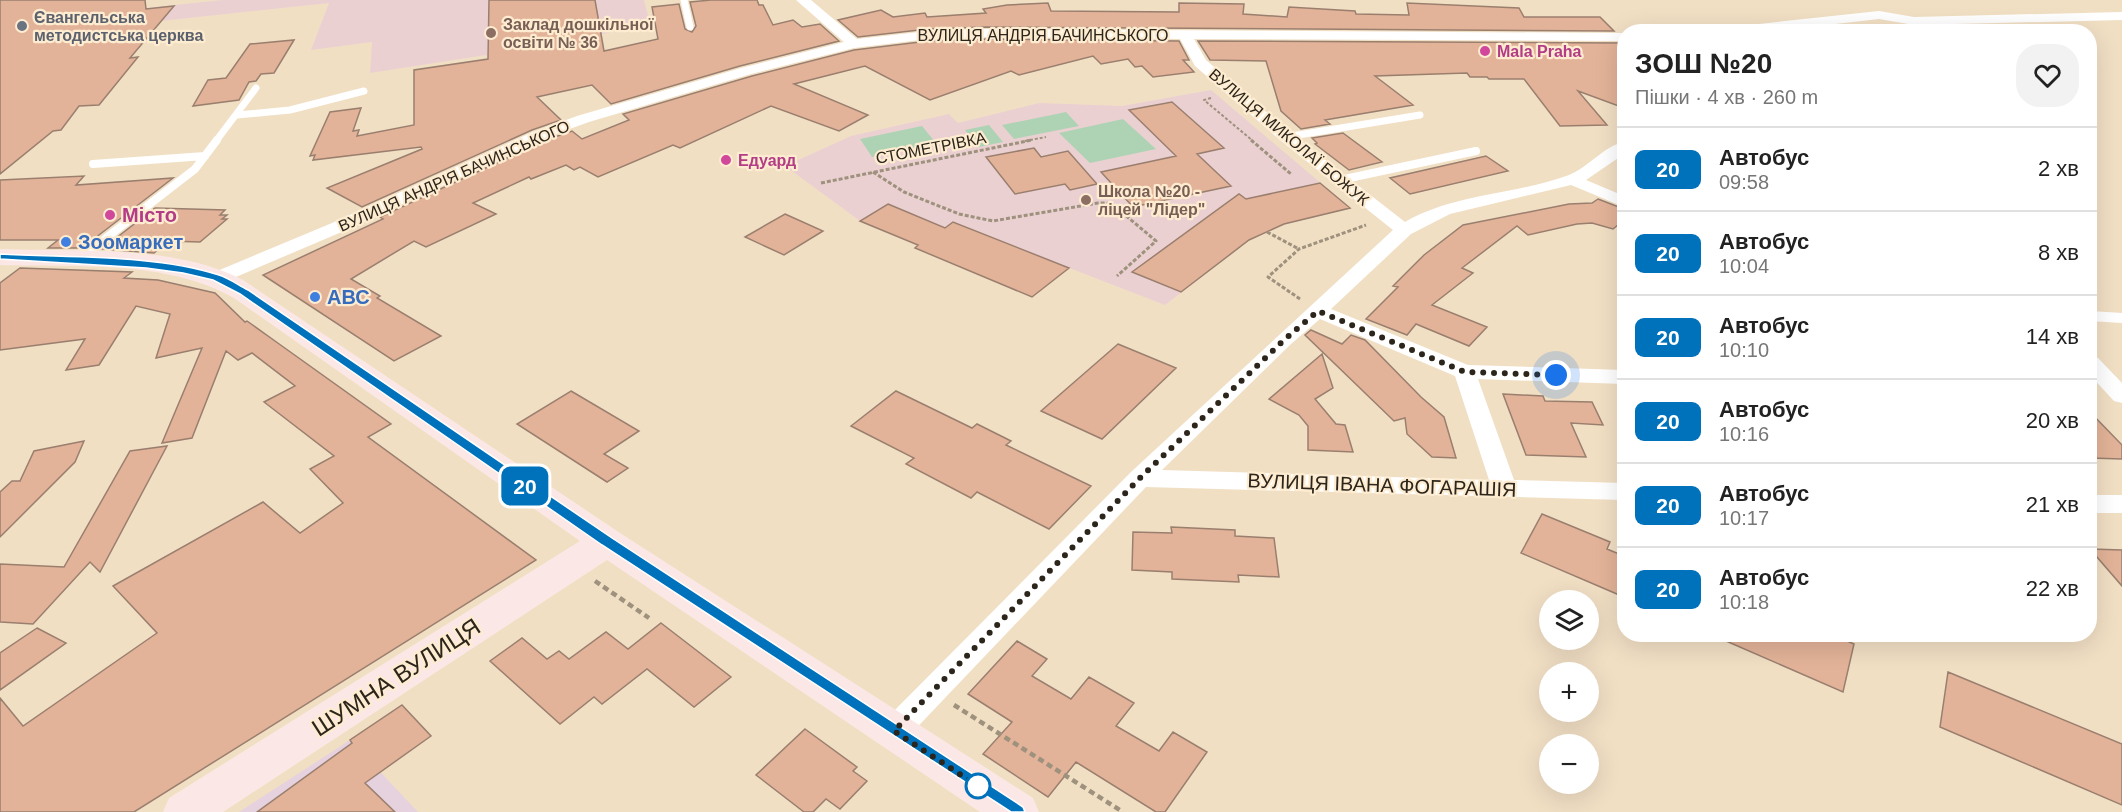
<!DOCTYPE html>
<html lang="uk">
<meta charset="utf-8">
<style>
body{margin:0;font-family:Helvetica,sans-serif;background:#f2f2f2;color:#222;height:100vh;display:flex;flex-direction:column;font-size:22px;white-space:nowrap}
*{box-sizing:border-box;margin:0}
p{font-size:20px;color:#767676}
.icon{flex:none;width:33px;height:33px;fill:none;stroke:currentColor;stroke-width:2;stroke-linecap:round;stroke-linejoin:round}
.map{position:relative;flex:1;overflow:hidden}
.side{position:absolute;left:1617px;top:24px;width:480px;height:618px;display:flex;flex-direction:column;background:#fff;border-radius:24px;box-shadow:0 6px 24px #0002}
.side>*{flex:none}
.badge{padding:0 12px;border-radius:9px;font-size:21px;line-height:39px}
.buttons{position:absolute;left:1539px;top:590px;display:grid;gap:12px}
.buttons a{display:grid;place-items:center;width:60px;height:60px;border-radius:50%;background:#fff;box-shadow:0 6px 24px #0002;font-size:30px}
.you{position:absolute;width:30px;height:30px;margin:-15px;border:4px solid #fff;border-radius:50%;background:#1a73e8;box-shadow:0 0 0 9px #1a73e833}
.map>.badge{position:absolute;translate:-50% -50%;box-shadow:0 0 0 3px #fff}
.round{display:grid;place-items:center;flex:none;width:63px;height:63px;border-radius:24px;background:#f2f2f2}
.overview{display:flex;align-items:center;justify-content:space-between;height:102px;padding:0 18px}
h1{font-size:28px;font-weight:700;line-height:45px}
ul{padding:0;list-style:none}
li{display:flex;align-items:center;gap:18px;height:84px;padding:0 18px;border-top:2px solid #e0e0e0}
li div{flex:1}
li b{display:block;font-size:22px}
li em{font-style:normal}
li .badge{min-width:66px;font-weight:700;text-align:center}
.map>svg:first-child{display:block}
.industrial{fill:#e6d1de}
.education{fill:#ebd0d2}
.green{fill:#aed3b4}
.building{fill:#e2b398;stroke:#9a7f6f;stroke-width:1.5}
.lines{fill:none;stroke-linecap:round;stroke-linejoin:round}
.path-far2{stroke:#9e917d;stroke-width:2;stroke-dasharray:3 2;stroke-linecap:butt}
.path-far1{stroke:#9e917d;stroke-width:3;stroke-dasharray:4 2;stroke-linecap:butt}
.path{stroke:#9e917d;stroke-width:4.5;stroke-dasharray:6 4;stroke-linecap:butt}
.lane-far2{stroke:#fff;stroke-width:7}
.lane-far1{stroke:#fff;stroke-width:8}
.lane{stroke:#fff;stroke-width:10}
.street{fill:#fff;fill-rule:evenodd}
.secondary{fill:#fbe8e6;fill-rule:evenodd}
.line{fill:#0072bc;stroke:#fff;stroke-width:1.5}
.walk{stroke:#2c251b;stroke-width:6;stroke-dasharray:0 10.8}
.worship-dot{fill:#6b7280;stroke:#feecd1;stroke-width:2}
.education-dot{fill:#8d6e63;stroke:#feecd1;stroke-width:2}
.hotel-dot{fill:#d1479c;stroke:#feecd1;stroke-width:2}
.shop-dot{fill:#3f7fe0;stroke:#feecd1;stroke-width:2}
.stop-dot{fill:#fff;stroke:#0072bc;stroke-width:3}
.labels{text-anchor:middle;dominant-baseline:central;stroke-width:4.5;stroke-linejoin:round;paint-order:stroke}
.far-worship-label{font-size:16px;font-weight:bold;fill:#5b616d;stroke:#feecd1;text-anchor:start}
.far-education-label{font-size:16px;font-weight:bold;fill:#785e54;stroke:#feecd1;text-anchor:start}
.far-street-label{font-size:16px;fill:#2c251b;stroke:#feecd1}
.far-hotel-label{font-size:16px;font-weight:bold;fill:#b23c85;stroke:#feecd1;text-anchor:start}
.hotel-label{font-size:20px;font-weight:bold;fill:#b23c85;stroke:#feecd1;text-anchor:start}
.shop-label{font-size:20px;font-weight:bold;fill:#366cbe;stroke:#feecd1;text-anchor:start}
.street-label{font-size:20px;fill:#2c251b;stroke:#feecd1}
.near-street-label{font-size:24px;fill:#2c251b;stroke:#feecd1}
</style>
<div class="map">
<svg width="2122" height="812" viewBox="0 0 2122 812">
<rect width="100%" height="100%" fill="#f1dfc4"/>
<!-- industrial -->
<path class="industrial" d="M 350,740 L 418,812 L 239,812 Z"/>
<!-- education -->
<path class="education" d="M 222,0 L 644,0 L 650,24 L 488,58 L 486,55 L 370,73 L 372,42 L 311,50 L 329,3 L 142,23 L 80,15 Z
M 1211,90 L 1350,208 L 1284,224 L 1249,240 L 1165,305 L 953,223 L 918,245 L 860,221 L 785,166 L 851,136 L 949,114 L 958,123 L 1039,103 L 1122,106 Z"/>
<!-- green -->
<path class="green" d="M 1066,112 L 1079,126 L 1014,139 L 1002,125 Z
M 1123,119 L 1156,149 L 1090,163 L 1059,133 Z
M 989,125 L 1003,142 L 979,147 L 965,130 Z
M 922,126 L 936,143 L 872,157 L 860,139 Z"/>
<!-- building -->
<path class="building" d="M 0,0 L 145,0 L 146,9 L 174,6 L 130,58 L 138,57 L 99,105 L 79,106 L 61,130 L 53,131 L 0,174 Z
M 489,0 L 595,0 L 604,51 L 658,39 L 652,7 L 679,4 L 685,29 L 692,32 L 696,26 L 690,2 L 711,0 L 757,0 L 759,5 L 763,5 L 773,25 L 793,20 L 802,27 L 820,24 L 839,41 L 740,66 L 611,104 L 592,85 L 537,97 L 561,120 L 532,130 L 362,207 L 327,188 L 422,149 L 421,147 L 313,160 L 315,155 L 310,156 L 330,112 L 361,108 L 353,131 L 359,130 L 357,136 L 414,125 L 414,70 L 488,59 Z
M 1048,3 L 1051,11 L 1179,12 L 1179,3 L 1244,4 L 1243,14 L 1287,17 L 1289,7 L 1355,11 L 1356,14 L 1409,15 L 1407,3 L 1519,8 L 1524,17 L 1600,17 L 1614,31 L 987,27 L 928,29 L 858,37 L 838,20 L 881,10 L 893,17 L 925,13 L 927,17 L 986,13 L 983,9 L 1007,5 Z
M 987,39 L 1179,41 L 1189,60 L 1183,60 L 1194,72 L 1153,77 L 1142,66 L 1135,67 L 1128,59 L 1101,64 L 1093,56 L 1019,75 L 1011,71 L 930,100 L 865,66 L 794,84 L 868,115 L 839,131 L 771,106 L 680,148 L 673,145 L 598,177 L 580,167 L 574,170 L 566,165 L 531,179 L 529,177 L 473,203 L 496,214 L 426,247 L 414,241 L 351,279 L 380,296 L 377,298 L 441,336 L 394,361 L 263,275 L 383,219 L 380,217 L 546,140 L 572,131 L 582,139 L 629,120 L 623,114 L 752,76 L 854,50 L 928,41 Z
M 294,40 L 274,73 L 261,74 L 256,81 L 249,82 L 239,100 L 193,106 L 208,80 L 226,78 L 250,44 Z
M 1198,41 L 1624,43 L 1624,108 L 1578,91 L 1607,125 L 1560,126 L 1524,79 L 1489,79 L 1487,77 L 1470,77 L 1467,73 L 1375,76 L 1413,105 L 1325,120 L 1330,124 L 1301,129 L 1281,111 L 1266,61 L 1210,60 Z
M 1172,102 L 1224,148 L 1197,154 L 1231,186 L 1133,207 L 1101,172 L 1176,156 L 1129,110 Z
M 1343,133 L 1382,162 L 1349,170 L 1315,144 L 1317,143 L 1312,138 Z
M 1034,148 L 1041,157 L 1068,151 L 1097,184 L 1070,190 L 1065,184 L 1015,194 L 986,157 Z
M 1486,156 L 1508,171 L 1410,194 L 1390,178 Z
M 84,176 L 76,185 L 173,178 L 82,248 L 48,248 L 58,240 L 0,240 L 0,180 Z
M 1320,183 L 1350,208 L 1284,224 L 1249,240 L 1181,292 L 1132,272 L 1239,194 L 1246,199 Z
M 1598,199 L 1624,209 L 1624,220 L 1613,229 L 1592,223 L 1577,224 L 1528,235 L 1517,226 L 1462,268 L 1473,273 L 1432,305 L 1487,327 L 1469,346 L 1416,324 L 1407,335 L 1366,319 L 1398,287 L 1393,286 L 1424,255 L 1463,225 L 1569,204 L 1592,203 Z
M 888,204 L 945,228 L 953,222 L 1069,268 L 1032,297 L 915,248 L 918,245 L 860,221 Z
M 155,208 L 225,210 L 220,215 L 227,215 L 222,219 L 227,219 L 200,242 L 168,241 L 154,253 L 102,249 Z
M 785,214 L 823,231 L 784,255 L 745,237 Z
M 20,268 L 132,272 L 124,278 L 158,280 L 215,293 L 245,322 L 247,321 L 275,341 L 391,424 L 368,437 L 536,560 L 134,812 L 0,812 L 0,698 L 23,726 L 157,633 L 113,586 L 263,502 L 300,533 L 343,503 L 310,469 L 334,456 L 264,402 L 295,386 L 252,353 L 238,360 L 226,351 L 192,438 L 162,443 L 202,348 L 156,358 L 170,314 L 136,306 L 99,365 L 66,370 L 85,339 L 0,350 L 0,283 Z
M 1311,330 L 1342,344 L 1351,335 L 1365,340 L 1421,397 L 1444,417 L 1456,458 L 1432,457 L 1407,434 L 1405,418 L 1394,421 L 1305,335 Z
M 1118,344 L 1176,368 L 1102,439 L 1041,411 Z
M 1322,354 L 1333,388 L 1315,399 L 1336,424 L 1345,425 L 1353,452 L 1308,450 L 1308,426 L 1299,415 L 1269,399 Z
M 571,391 L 639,431 L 604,454 L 628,468 L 607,482 L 517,424 Z
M 896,391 L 972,428 L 977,424 L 1011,441 L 1006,445 L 1091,486 L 1049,529 L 977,492 L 971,498 L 906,464 L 914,458 L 851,426 Z
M 1503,394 L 1543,396 L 1545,401 L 1592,402 L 1603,425 L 1571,423 L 1586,457 L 1526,455 Z
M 2090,412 L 2122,445 L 2122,459 L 2090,458 Z
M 84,441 L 75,462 L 0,537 L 0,492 L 12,481 L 20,481 L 34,451 Z
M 167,446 L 100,572 L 90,562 L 33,624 L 0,622 L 0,564 L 64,567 L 130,451 Z
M 1542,514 L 1610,542 L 1607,549 L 1624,556 L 1624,597 L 1521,553 Z
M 1171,527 L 1235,530 L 1235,536 L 1274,538 L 1279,577 L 1238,575 L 1239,582 L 1172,579 L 1172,572 L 1132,570 L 1133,532 L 1172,533 Z
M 2090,549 L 2122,550 L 2122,586 Z
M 661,623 L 731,677 L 694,707 L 647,669 L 602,704 L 594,697 L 560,724 L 490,661 L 522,638 L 547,659 L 559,651 L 569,659 L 606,632 L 628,649 Z
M 37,628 L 66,643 L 0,690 L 0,653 Z
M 1710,634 L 1831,634 L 1854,644 L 1843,692 Z
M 1017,641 L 1047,659 L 1032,676 L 1071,699 L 1089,677 L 1134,703 L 1116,726 L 1159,751 L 1173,732 L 1207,752 L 1165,812 L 1156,812 L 1076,762 L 1048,797 L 983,754 L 1012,722 L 968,694 Z
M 1948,672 L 2122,744 L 2122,805 L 1940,727 Z
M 402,705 L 431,736 L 365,783 L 395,812 L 257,812 L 352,743 L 350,740 Z
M 805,729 L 857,767 L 853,771 L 867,781 L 840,809 L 826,799 L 813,812 L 804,812 L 756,775 Z"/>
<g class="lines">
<!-- path-far2 -->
<path class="path-far2" d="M 1211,98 L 1204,100 L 1253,141
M 1025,141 L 1046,137"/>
<!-- path-far1 -->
<path class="path-far1" d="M 1251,140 L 1291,174
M 873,172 L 904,192 L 959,214 L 993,221 L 1098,203 L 1111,203 L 1156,241 L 1117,276
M 821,183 L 1032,140
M 1267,232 L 1299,249
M 1300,299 L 1268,277 L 1299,249 L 1366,225"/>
<!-- path -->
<path class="path" d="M 595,581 L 649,618
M 954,705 L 1123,812"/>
<!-- lane-far2 -->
<path class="lane-far2" d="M 684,0 L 690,27
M 237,115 L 290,110 L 364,91
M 1286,137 L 1420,115
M 216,141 L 256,88"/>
<!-- lane-far1 -->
<path class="lane-far1" d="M 93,164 L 205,156
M 1340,180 L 1476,151
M 79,259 L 195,169 L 217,140
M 2090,316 L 2110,317"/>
<!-- lane -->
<path class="lane" d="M 2090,316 L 2122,318"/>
<!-- street -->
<path class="street" d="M 796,0 L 811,0 L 857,39 L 928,31 L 987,29 L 1624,33 L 1624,41 L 1194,39 L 1206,60 L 1292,134 L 1405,222 C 1456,193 1515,195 1569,175 C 1589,167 1604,146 1624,142 L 1624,154 L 1586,180 L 1624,196 L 1624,207 L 1571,185 L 1450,214 L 1411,234 L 1331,309 L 1468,365 L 1624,370 L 1624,384 L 1478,379 L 1514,480 L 1624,483 L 1624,500 L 1146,487 L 905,740 L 894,744 L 883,740 L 879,731 L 883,722 L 1131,472 L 1393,230 L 1280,140 L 1195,66 L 1180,39 L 987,37 L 928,39 L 854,48 L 751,74 L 589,122 L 545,138 L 344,231 L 224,282 L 210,282 L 207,278 L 210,274 L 332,223 L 533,132 L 577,116 L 741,68 L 844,42 ZM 1320,319 L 1455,376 L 1489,480 L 1162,470 L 1291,344 Z
M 1879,11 L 1914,17 L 2122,12 L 2122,20 L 1914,25 L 1879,19 L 1764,32 L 1714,32 L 1721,28 Z
M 2090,356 L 2098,358 L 2122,383 L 2122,403 L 2114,401 L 2090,375 Z
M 2090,495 L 2122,495 L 2122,513 L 2090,513 Z"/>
<!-- secondary -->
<path class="secondary" d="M 0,249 C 75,252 175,244 243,280 L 620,533 L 1033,798 L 1039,812 L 980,812 L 607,560 L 223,812 L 163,812 L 169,798 L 580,541 L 234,298 C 165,259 77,268 0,265 Z"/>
</g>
<!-- line -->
<path class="line" d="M 0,254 C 69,258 154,254 219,275 C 229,278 238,285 248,290 L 612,538 L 1023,807 L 1025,812 L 1011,812 L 602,545 L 240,294 L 213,280 L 183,273 L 146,268 L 0,259 Z"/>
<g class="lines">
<!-- walk -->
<path class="walk" d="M 978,786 L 894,731 L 1140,478 L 1284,340 L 1318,311 L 1465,372 L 1556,375"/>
</g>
<!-- markers -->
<circle class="worship-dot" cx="22" cy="26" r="6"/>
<g class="education-dot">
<circle cx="491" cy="33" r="6"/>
<circle cx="1086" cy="200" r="6"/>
</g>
<g class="hotel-dot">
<circle cx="1485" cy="51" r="6"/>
<circle cx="726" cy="160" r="6"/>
<circle cx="110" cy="215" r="6"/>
</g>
<g class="shop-dot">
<circle cx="66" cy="242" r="6"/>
<circle cx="315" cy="297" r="6"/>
</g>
<circle class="stop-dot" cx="978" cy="786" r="12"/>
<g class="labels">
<!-- far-worship labels -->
<g class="far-worship-label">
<text x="34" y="17">Євангельська<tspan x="34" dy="18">методистська церква</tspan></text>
</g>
<!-- far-education labels -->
<g class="far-education-label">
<text x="503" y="24">Заклад дошкільної<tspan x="503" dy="18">освіти № 36</tspan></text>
<text x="1098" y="191">Школа №20 -<tspan x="1098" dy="18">ліцей "Лідер"</tspan></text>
</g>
<!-- far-street labels -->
<g class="far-street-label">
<text x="1043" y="35">ВУЛИЦЯ АНДРІЯ БАЧИНСЬКОГО</text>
<text transform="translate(1289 137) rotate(40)">ВУЛИЦЯ МИКОЛАЇ БОЖУК</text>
<text transform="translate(931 148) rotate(-11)">СТОМЕТРІВКА</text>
<text transform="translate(454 176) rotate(-24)">ВУЛИЦЯ АНДРІЯ БАЧИНСЬКОГО</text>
</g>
<!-- far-hotel labels -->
<g class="far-hotel-label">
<text x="1497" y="51">Mala Praha</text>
<text x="738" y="160">Едуард</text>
</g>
<!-- hotel labels -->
<g class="hotel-label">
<text x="122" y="215">Місто</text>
</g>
<!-- shop labels -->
<g class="shop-label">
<text x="78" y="242">Зоомаркет</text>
<text x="327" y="297">АВС</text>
</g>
<!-- street labels -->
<g class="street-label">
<text transform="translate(1382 485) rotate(2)">ВУЛИЦЯ ІВАНА ФОГАРАШІЯ</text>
</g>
<!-- near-street labels -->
<g class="near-street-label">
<text transform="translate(396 677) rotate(-33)">ШУМНА ВУЛИЦЯ</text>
</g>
</g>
</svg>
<div class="buttons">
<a><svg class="icon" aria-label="layers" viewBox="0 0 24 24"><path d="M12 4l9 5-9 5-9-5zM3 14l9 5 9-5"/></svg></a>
<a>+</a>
<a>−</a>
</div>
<div class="you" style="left:1556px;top:375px"></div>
<b class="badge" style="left:525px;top:486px;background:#0072bc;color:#fff">20</b>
<section class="side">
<div class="overview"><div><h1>ЗОШ №20</h1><p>Пішки · 4 хв · 260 m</p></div><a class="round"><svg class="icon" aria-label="heart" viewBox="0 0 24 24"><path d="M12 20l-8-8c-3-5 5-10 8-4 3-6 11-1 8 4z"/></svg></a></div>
<ul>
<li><span class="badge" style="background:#0072bc;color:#fff">20</span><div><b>Автобус</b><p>09:58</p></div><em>2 хв</em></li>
<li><span class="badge" style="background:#0072bc;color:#fff">20</span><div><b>Автобус</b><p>10:04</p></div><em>8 хв</em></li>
<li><span class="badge" style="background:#0072bc;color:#fff">20</span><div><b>Автобус</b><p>10:10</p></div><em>14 хв</em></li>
<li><span class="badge" style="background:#0072bc;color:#fff">20</span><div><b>Автобус</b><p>10:16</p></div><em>20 хв</em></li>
<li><span class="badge" style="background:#0072bc;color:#fff">20</span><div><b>Автобус</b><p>10:17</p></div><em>21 хв</em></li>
<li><span class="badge" style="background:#0072bc;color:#fff">20</span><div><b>Автобус</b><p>10:18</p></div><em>22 хв</em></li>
</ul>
</section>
</div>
